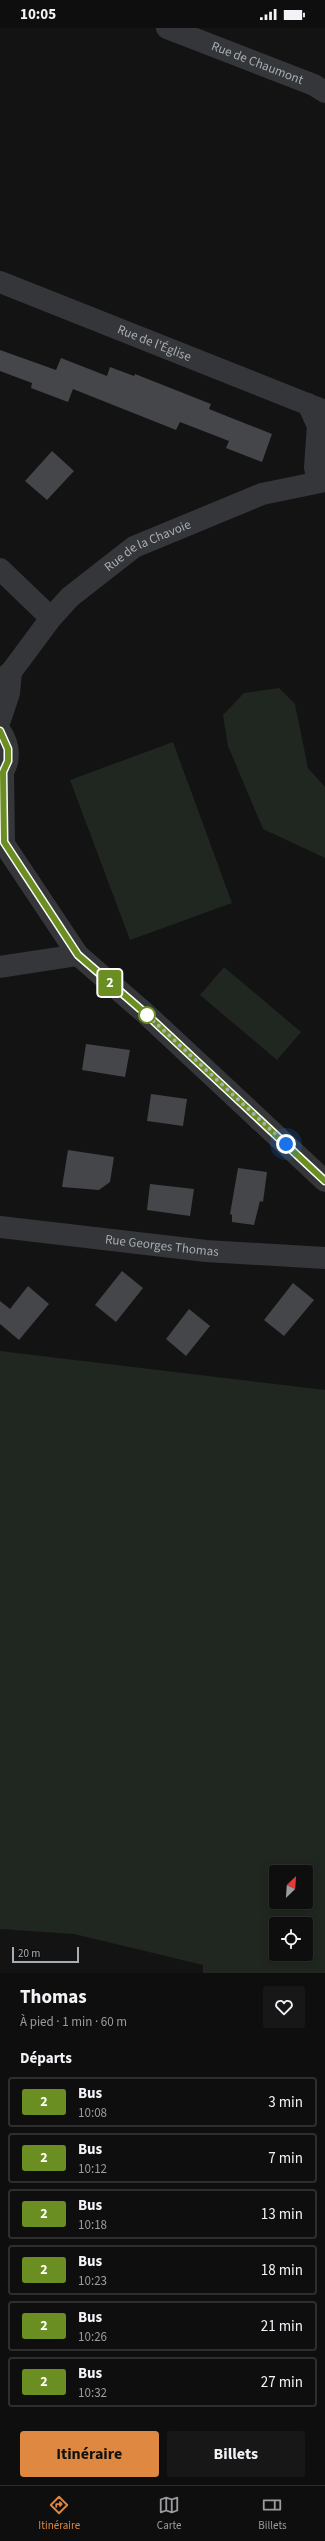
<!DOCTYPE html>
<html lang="fr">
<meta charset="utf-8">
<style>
body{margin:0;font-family:"Source Sans 3",sans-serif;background:#171718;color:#f1f3f6;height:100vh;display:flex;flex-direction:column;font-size:15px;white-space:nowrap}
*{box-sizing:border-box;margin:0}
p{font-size:13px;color:#9b9c9e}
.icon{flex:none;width:22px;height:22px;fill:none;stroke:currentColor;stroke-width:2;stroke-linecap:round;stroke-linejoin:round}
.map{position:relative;height:1945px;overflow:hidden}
.side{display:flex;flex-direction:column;background:#0e0e0f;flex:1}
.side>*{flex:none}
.badge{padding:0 8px;border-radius:3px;font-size:14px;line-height:26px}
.needle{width:26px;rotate:25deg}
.fabs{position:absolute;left:269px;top:1837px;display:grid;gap:8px}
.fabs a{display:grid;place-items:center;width:44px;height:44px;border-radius:4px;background:#0e0e0f;box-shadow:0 2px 10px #0003,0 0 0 1px #2e2e2f;font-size:20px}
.scale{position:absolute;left:12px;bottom:10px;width:67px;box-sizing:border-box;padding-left:4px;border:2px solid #a6adb3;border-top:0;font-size:11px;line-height:14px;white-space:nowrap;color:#a6adb3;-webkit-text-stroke:3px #0e0e0f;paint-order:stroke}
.you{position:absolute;width:20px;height:20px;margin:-10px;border:3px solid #fff;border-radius:50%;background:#1a73e8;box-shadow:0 0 0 6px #1a73e833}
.map>.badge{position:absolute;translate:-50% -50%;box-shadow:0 0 0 2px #fff}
h2{padding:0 20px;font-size:15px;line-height:36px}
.round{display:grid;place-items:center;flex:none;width:42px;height:42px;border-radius:4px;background:#171718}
.headline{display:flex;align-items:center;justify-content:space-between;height:68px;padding:0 20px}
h1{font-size:19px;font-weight:700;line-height:30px}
.button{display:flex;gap:8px;margin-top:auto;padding:8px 20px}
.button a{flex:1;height:46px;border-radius:4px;background:#de8841;color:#111;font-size:16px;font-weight:700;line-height:46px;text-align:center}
.button a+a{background:#171718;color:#f1f3f6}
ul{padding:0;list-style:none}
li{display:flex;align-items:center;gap:12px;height:50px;margin:0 8px 6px;padding:0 12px;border:2px solid #2e2e2f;border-radius:4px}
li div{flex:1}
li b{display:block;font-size:15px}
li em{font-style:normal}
li .badge{min-width:44px;font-weight:700;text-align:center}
.status{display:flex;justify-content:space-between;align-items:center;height:28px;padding:0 20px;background:#0e0e0f;direction:ltr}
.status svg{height:11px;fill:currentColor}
.menu{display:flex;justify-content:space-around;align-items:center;height:56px;border-top:1px solid #2e2e2f;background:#0e0e0f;font-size:11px;color:#9b9c9e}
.menu a{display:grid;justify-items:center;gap:2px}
.menu .selected{color:#de8841}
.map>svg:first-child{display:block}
.green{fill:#202620;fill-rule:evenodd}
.building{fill:#454649}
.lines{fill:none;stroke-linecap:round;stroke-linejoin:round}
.minor{stroke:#343639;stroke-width:22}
.line-casing{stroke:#fff;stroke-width:9}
.line{stroke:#6b8e23;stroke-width:6}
.walk{stroke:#a6adb3;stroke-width:4;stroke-dasharray:0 7.2}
.stop-dot{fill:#fff;stroke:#6b8e23;stroke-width:2}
.labels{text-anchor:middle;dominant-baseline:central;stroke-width:3;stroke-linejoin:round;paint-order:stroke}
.street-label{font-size:13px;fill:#a6adb3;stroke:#0e0e0f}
</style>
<div class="status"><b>10:05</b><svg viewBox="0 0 49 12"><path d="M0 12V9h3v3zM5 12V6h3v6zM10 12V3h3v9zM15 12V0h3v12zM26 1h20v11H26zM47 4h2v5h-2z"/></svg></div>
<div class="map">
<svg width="325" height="1945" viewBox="0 0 325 1945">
<rect width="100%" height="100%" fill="#131314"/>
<!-- green -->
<path class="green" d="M 279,660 L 295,676 L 308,740 L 325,759 L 325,830 L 263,801 L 228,718 L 223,687 L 244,665 Z
M 173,714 L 232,875 L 130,912 L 70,752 Z
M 224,939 L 301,1004 L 277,1032 L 200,967 Z
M 0,1323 L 325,1362 L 325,1945 L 203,1945 L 203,1937 L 74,1906 L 0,1901 ZM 276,1844 L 306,1844 L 306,1874 L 276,1874 ZM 276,1896 L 306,1896 L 306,1926 L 276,1926 Z"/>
<!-- building -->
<path class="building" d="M 0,322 L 56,342 L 61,330 L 107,348 L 110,339 L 134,348 L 135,346 L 211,376 L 209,381 L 272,406 L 262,434 L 226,420 L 229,413 L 180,394 L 176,402 L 73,361 L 68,374 L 31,360 L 32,355 L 0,343 Z
M 52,423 L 74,443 L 47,472 L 25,453 Z
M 86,1016 L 130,1022 L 125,1049 L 82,1042 Z
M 151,1066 L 187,1071 L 183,1098 L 147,1093 Z
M 68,1122 L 114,1129 L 110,1154 L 99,1162 L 62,1159 Z
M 238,1140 L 267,1144 L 263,1174 L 260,1173 L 254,1197 L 232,1194 L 232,1187 L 230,1186 Z
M 150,1156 L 194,1161 L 190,1188 L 147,1182 Z
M 122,1243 L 143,1260 L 116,1294 L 95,1277 Z
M 293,1255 L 314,1272 L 284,1308 L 264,1292 Z
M 28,1258 L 49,1276 L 19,1312 L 0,1296 L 0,1273 L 10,1281 Z
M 189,1281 L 210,1298 L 186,1328 L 166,1311 Z"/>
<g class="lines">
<!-- minor -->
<g class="minor">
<path id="s1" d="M 167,0 L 314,57 L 325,64"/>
<path id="s2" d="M 0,254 L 325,383"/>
<path d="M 308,376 L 318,398 L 315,439 L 318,454"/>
<path d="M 0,541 L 51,590"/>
<path id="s3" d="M 0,652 L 11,644 L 51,590 L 70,569 L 134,519 L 262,466 L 325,453"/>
<path d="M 0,692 L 9,665 L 11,644"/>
<path d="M 0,703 C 10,717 11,734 0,748"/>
<path d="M 3,744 L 4,815"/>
<path d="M 0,810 L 78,927 L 145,985 L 325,1153"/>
<path d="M 0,939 L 78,927"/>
<path id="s4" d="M 0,1199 L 206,1223 L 325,1230"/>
</g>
</g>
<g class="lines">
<!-- line casing -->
<g class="line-casing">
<path id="line" d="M 0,703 L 8,721 L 8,733 L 3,744 L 4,814 L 78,927 L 145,985 L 325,1153"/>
</g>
<!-- line -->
<use href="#line" class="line"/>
<!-- walk -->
<path class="walk" d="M 147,987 L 145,985 L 286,1116"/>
</g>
<!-- markers -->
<circle class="stop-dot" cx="147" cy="987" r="8"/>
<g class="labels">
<!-- street labels -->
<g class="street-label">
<text stroke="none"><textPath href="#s1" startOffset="97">Rue de Chaumont</textPath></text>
<text stroke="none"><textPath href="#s2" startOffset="166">Rue de l'Église</textPath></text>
<text stroke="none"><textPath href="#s3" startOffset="203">Rue de la Chavoie</textPath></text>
<text stroke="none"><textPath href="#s4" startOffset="163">Rue Georges Thomas</textPath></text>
</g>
</g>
</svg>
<div class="fabs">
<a><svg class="needle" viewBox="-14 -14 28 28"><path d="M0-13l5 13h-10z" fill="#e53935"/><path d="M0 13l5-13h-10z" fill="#9b9c9e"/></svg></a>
<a><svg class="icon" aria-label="locate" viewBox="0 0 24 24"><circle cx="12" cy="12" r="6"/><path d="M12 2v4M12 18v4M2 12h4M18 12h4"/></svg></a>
</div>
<div class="scale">20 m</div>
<div class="you" style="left:286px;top:1116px"></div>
<b class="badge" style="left:110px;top:955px;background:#6b8e23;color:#fff">2</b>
</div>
<section class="side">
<div class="headline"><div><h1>Thomas</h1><p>À pied · 1 min · 60 m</p></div><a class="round"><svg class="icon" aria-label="heart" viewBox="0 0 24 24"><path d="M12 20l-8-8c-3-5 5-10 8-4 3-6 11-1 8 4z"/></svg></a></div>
<h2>Départs</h2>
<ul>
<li><span class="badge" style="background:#6b8e23;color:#fff">2</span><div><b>Bus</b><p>10:08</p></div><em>3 min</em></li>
<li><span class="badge" style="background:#6b8e23;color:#fff">2</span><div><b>Bus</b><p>10:12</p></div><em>7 min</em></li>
<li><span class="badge" style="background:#6b8e23;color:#fff">2</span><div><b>Bus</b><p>10:18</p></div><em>13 min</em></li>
<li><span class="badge" style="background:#6b8e23;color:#fff">2</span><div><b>Bus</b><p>10:23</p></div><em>18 min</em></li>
<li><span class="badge" style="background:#6b8e23;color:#fff">2</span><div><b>Bus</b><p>10:26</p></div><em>21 min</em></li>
<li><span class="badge" style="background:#6b8e23;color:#fff">2</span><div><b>Bus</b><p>10:32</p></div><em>27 min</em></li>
</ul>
<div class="button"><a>Itinéraire</a><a>Billets</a></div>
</section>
<nav class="menu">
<a class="selected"><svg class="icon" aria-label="directions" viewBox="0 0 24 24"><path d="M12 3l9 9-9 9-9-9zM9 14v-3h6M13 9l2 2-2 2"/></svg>Itinéraire</a>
<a><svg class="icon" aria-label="map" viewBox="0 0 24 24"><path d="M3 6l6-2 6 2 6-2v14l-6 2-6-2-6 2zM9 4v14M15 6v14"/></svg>Carte</a>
<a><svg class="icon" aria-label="tickets" viewBox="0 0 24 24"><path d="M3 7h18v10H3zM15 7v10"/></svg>Billets</a>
</nav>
